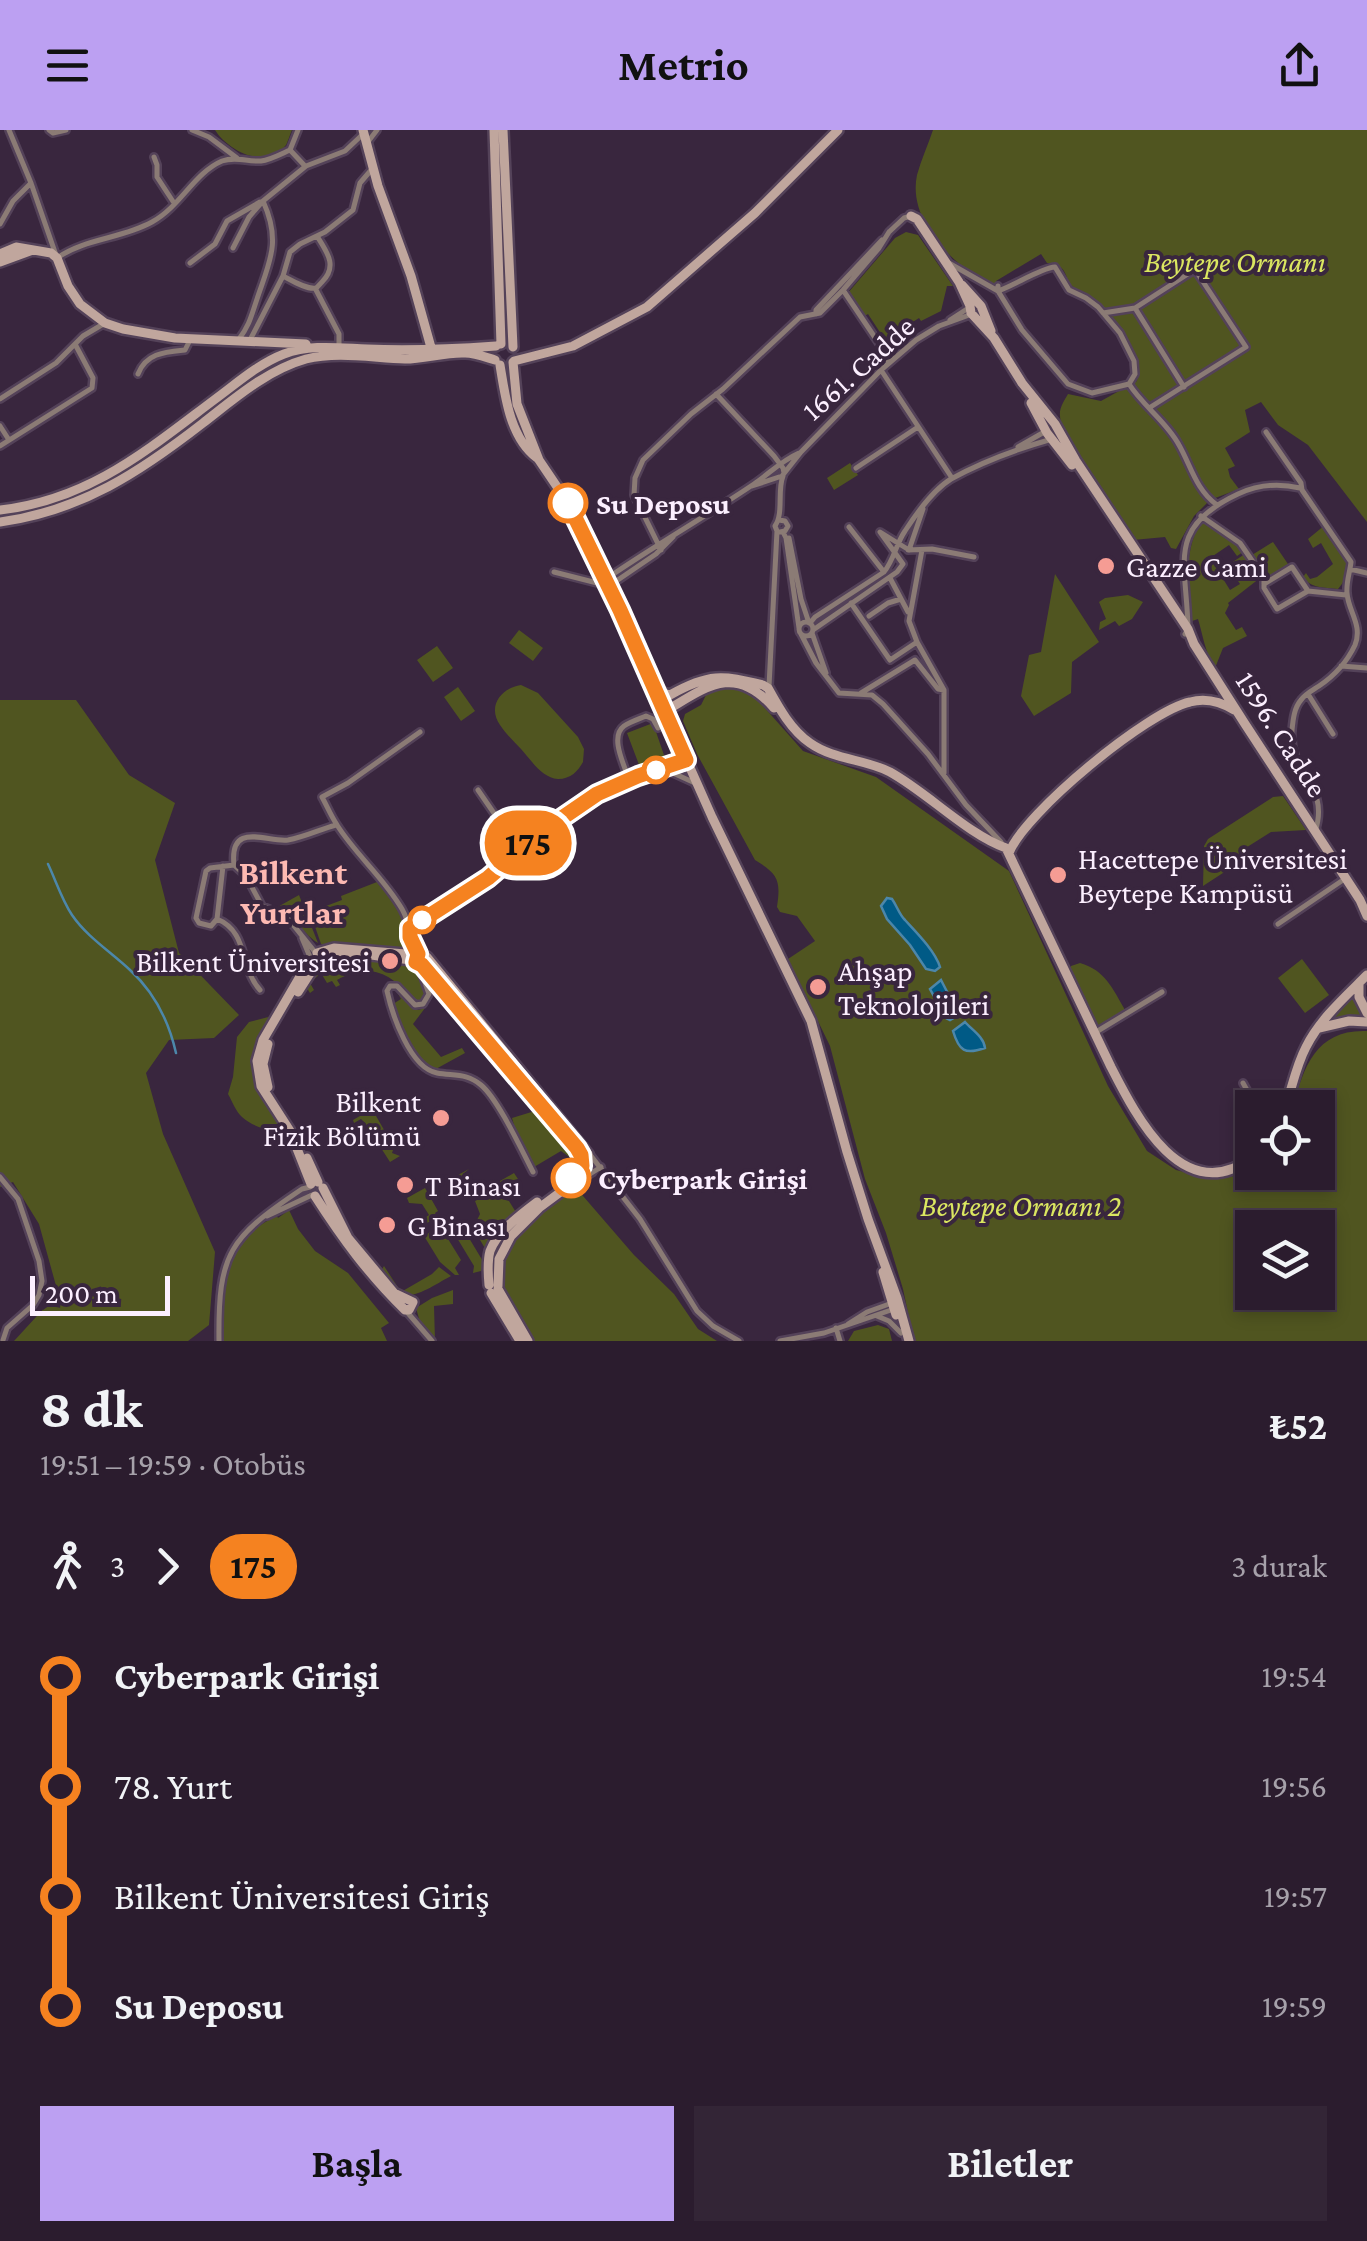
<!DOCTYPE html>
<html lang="tr">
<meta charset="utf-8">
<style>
body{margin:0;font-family:"Crimson Pro",serif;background:#332536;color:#f1f3f6;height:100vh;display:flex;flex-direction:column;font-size:38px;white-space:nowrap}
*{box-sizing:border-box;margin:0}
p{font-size:32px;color:#a6a1aa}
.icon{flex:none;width:55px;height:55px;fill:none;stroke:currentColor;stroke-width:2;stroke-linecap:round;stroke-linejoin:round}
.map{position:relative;height:1211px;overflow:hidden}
.sheet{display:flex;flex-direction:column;background:#2b1c2e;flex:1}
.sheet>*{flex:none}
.badge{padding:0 20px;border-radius:32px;font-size:35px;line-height:65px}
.fabs{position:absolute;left:1235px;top:960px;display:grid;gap:20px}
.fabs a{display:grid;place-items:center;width:100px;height:100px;border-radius:0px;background:#2b1c2e;box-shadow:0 5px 15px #0003,0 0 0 2px #473a4a;font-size:50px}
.scale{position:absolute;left:30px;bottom:25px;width:140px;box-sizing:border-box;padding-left:10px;border:5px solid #fcefff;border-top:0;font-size:28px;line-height:35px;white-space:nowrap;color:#fcefff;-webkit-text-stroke:8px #39263e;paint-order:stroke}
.map>.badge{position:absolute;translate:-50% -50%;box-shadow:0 0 0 5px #fff}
.legs{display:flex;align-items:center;gap:15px;height:110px;padding:0 40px;font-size:32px}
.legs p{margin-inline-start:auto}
.overview{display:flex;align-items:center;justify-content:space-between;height:170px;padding:0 40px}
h1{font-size:55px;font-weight:700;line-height:75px}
.button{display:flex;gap:20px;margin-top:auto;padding:20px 40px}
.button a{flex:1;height:115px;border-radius:0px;background:#bca0f2;color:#111;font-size:40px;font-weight:700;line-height:115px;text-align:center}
.button a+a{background:#332536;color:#f1f3f6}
ul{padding:0 40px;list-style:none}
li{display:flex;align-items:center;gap:35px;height:110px;font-size:38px}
li i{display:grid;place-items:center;width:15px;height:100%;margin:0 12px;background:currentColor}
li i::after{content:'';width:25px;height:25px;margin:-12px;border:8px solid;border-radius:50%;background:#2b1c2e}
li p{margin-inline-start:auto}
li:first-child i{background:linear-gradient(#0000 50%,currentColor 0)}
li:last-child i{background:linear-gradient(currentColor 50%,#0000 0)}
header{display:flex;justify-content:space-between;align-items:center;height:130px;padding:0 40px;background:#bca0f2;color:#111;font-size:45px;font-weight:700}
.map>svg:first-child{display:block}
.green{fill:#505520;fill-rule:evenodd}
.water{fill:#005a86;stroke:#4c87aa;stroke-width:2.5}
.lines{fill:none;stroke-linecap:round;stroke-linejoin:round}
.stream{stroke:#4c87aa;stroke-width:2.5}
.street-casing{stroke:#544259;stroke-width:10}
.secondary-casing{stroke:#544259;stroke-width:14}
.street{stroke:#8b7b75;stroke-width:5}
.secondary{stroke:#c0a69d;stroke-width:9}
.line-1-casing{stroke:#fff;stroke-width:22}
.line-1{stroke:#f58220;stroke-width:15}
.stop-1-dot{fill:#fff;stroke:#f58220;stroke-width:5}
.poi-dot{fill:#f59c94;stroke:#39263e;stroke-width:4}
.labels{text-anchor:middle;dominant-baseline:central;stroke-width:8;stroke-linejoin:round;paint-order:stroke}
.park-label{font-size:30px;font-style:italic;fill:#dbe760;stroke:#39263e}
.street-label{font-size:30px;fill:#fcefff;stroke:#39263e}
.stop-label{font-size:30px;font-weight:bold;fill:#fcefff;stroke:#39263e;text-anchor:start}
.poi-label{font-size:30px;fill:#fcefff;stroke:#39263e;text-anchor:start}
.quarter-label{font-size:35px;font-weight:bold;fill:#fdb9b2;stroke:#39263e}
</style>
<header><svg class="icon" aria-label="menu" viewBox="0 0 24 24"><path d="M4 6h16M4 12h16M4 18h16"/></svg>Metrio<svg class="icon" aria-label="share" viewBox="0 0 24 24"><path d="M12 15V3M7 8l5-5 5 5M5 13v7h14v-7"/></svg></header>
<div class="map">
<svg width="1367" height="1211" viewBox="0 0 1367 1211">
<rect width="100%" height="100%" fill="#39263e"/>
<!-- green -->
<path class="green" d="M 215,0 L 292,0 C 291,2 287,14 286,15 C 267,41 228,21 215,0 Z
M 933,0 L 1367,0 L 1367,392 L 1308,315 L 1278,295 L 1261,272 L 1245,280 L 1250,302 L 1225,318 L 1235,336 L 1228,339 L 1230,347 L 1239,359 L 1210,370 L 1194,386 L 1176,419 L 1171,418 L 1165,407 L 1133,410 C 1118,387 1060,309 1060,286 C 1059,278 1064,271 1068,264 L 1101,271 L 1137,251 C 1140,204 1104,178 1069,154 C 1065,140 1062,134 1047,133 L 1041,124 L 996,151 L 997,156 L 992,157 C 955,136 907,92 917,45 C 921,30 928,15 933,0 Z
M 906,102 L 918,105 L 953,156 L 947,156 L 941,181 L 921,191 L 919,188 L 885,210 L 868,184 L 863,187 L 847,164 L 895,108 Z
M 850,333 L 858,345 L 834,360 L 827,348 Z
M 1201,391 L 1235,412 L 1243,422 L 1237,426 L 1229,415 L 1210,428 L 1230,460 L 1240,454 L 1228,435 L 1245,424 L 1260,448 L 1228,473 L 1229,475 L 1225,483 L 1236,500 L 1242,497 L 1247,506 L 1223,518 L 1215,538 C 1205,522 1203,506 1198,489 L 1192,491 C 1186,460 1184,419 1201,391 Z
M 1325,395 C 1338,416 1359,435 1338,459 C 1323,457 1312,459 1303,447 L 1306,443 L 1310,449 L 1317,447 L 1333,434 L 1321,413 L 1313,418 L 1308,409 Z
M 1273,412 L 1288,434 L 1268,448 L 1252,425 Z
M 1055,444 L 1099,512 L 1072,532 L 1071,563 L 1034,586 L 1021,566 L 1029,525 L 1041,522 Z
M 1128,465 L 1143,472 L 1132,489 L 1119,496 L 1115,491 L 1099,500 L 1100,492 L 1106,489 L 1099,472 L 1105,468 Z
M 519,500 L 543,518 L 533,531 L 509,513 Z
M 437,516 L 453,538 L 433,552 L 417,530 Z
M 521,555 L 538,563 L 578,607 L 584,619 L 583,632 C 578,641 571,649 558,649 C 542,648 531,630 521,619 C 514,612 506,604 500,595 C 487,576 501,558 521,555 Z
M 458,557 L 475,581 L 461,591 L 444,567 Z
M 719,557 L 734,558 L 756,568 L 803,621 L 876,647 L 1009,741 L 1108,956 L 1147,1021 L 1176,1040 L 1205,1047 L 1245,1046 L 1252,1040 L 1252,1042 L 1318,1042 L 1318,978 L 1293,977 C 1304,935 1317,899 1367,901 L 1367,1211 L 914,1211 L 903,1159 L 886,1103 L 865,1049 L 830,916 L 788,829 L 815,811 L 797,786 L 780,782 L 777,777 C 781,750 778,744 755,730 L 697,624 L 683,591 L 685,584 L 701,575 L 706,565 ZM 1252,1098 L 1318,1098 L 1318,1162 L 1252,1162 Z
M 0,570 L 76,570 L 129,645 L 175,673 L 155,730 L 179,823 L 239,885 L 214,908 L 169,910 L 146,943 L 163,1004 L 215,1122 L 209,1195 L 188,1211 L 14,1211 L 58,1163 L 39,1094 L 13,1052 L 0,1057 Z
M 653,593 L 666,631 L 641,640 L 627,603 Z
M 1283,666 L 1306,700 L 1271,702 L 1244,719 L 1246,728 L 1203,756 L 1204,716 L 1208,709 L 1273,667 Z
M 377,752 C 398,778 403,782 407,816 L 404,818 L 321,814 L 310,782 L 342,770 L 341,766 Z
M 299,765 L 318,813 C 299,801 298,785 274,779 Z
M 347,828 C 371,831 408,826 422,850 C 427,859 427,864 421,872 L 414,871 C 392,844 371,831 337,850 L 340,855 L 336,857 L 332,851 L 327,853 L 321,843 L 310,853 L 314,860 L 310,863 L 305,855 C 320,836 322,832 347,828 Z
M 1302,829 L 1329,865 L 1305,883 L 1278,848 Z
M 1080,833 C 1105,840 1113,859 1125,880 L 1098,899 L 1070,843 L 1071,836 Z
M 396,860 L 418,880 L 425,878 L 413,894 L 441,927 L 462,918 L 465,923 L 434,940 C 412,926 401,897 393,874 L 401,869 Z
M 1356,864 L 1363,885 L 1360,888 L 1349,887 L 1330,890 Z
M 272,886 C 239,938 250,951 283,998 C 270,1003 252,996 242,987 C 236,982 232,971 228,964 L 233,947 L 237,907 L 249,892 Z
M 372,979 L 394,1017 L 392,1023 L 400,1026 L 390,1032 L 365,993 L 361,989 L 354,993 L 353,990 Z
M 538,980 L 575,1027 L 575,1031 L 561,1021 L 534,1037 L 518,1009 L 512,988 Z
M 469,1039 L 463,1044 L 466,1049 L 471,1047 L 469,1053 L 481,1060 L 490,1058 L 490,1053 L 493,1055 L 514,1043 L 518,1049 L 502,1059 L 505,1066 L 486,1062 L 471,1069 L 458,1045 Z
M 425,1058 L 438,1081 L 435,1083 L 437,1087 L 422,1096 L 420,1091 L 429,1085 L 422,1074 L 409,1073 L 407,1068 Z
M 577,1059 L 634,1125 L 674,1164 L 698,1199 L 717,1211 L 532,1211 C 524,1198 513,1184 507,1170 C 485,1118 540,1083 577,1059 Z
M 487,1065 L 509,1071 L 517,1084 L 486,1120 L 473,1098 L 480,1084 L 475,1071 Z
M 289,1080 L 298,1099 L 315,1121 L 348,1143 L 389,1193 L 381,1198 L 387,1211 L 223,1211 C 221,1158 222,1111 277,1086 L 278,1088 Z
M 440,1096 L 461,1130 L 455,1138 L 459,1145 L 455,1145 L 440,1132 L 424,1106 Z
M 454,1103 L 466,1103 L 484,1133 L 481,1141 L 473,1143 L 474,1136 Z
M 384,1136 L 401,1162 L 432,1144 L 439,1137 L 451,1146 C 437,1153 411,1173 396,1162 C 391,1157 386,1148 381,1141 Z
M 453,1160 L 453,1174 L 434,1176 L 435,1211 L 420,1192 L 416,1178 L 432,1168 Z
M 878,1195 L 889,1199 L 892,1211 L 848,1211 L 854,1201 Z"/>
<!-- water -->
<path class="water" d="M 887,768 L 892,769 C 897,776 899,784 905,790 C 917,803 935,821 940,837 L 935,841 L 926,839 L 910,815 L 887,789 L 881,776 Z
M 941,850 L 959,885 L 950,890 L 946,888 L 930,859 Z
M 965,892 C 972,900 984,907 985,918 C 965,925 959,921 953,901 Z"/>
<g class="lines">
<!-- stream -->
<path class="stream" d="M 48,734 C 56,751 62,770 72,785 C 87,807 111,822 130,840 C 154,862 169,892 176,923"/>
<!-- street casing -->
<g class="street-casing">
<path id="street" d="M 9,0 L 31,53 L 57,128 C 86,108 121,109 152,92 C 180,77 194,43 222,31 C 236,26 247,32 261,31 C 270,30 281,24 290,20 L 298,0
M 49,0 L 53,3 L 66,0
M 192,0 L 209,7 L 237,28
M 367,13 L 377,0
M 290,20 L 305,36
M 154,27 L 157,35 L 157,47 L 174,73
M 0,94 L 13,71 L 31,53
M 889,102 L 904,88 L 911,86
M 233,118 L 249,87 L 263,71 L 306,36 L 345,21 L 362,5
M 947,132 L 998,161 C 1015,155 1041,138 1055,137 L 1069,160 L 1086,168 L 1098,177 L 1120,203 L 1134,231 L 1135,244 L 1129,254 L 1092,263 L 1068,254 L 1022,200 L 998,161 L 998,156
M 190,133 L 215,114 L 227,91 L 260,72
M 283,146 C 291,150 307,160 316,158 C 318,157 320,154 322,152 C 338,136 327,122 317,106
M 315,158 L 339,204 L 339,219
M 843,160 L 882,218 L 889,233
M 1135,178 L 1184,257
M 1103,183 L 1135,178 L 1191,142 L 1196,141 L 1246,217 L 1149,278
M 816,184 L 816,180 L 882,110
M 950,190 L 970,177
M 239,209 C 249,196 251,187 256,172 C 269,132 282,113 263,71
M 250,210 L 283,146 L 290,122 L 300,114 L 325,102 L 353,80 L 360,53 L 372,39
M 881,240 L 952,348
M 138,244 C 146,223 165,222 185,220 L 190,210
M 1129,254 C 1143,276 1167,292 1179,315 C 1191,336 1196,360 1217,375
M 716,264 L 774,326 L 783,338 L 784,343
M 0,269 L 56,233 L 83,206 L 105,193
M 0,296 L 9,310
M 1266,302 L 1301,353 L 1302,360 L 1351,432 C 1350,442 1346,452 1347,463 C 1348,481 1363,495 1355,515 C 1347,532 1334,546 1319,556 C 1313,560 1305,564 1301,570 C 1294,578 1293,590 1292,600 C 1288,645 1331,654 1315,702
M 0,316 L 92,258 L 93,248 L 75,214
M 1018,317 L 1046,301
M 856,338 L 918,297
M 752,356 L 782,346 L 801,322 L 881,240 L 916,210 L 939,196 L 972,184
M 1201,386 L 1240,413 L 1264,448 L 1264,458 L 1277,479 L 1308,461
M 779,390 L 785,391 L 788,396 L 785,401 L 780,402
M 849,397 L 884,442
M 783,402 L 786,408 L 799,498
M 789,408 L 801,469 L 809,493
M 661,420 L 634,365 L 635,348 L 643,330 L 691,284 L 723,259 L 800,187 L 820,183 L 843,160 L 879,118 L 889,102
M 908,420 L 932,419 L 974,427
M 922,420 L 909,491 L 917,512 L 944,560 L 944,643
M 1350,439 L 1367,443
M 554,442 L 609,456 L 656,424 L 673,407
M 890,448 L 908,482
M 606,449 C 654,416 705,387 754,354 C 770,343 781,331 799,323
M 1264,454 L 1292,437 L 1308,461
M 1308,461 L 1346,465
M 851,473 L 890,530 L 917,512
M 869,486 L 888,473 L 901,469
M799 499a7 7 0 1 1 14 0a7 7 0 1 1-14 0Z
M 810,493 L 815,487 L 884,442 C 894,430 896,414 905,401 C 916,384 933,360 951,349 C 982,332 1017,319 1052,309
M 813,500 L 897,442 L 903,434 L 880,402 L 909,420 L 923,379
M 812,503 L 826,543
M 801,504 L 816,533 L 839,563 L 872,565 L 883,574 L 928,624 L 966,675 L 1001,712
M 1185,504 L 1188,499 C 1187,433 1165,398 1238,364 C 1257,355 1279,353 1300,358
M 1341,536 L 1367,538
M 769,556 L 777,401 L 775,396 C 784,383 777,361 783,346
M 861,563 L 915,530 L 938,559 L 944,560
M 1308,564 L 1333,604
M 673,643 L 695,653
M 629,650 C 625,636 609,607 624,596 C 630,592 639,589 646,586 L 653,589 L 658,598
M 632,650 L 652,649 L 688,635
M 478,660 L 520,721
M 223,736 L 217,789 L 211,796 L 199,793 L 196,788 L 206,741 L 210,738 L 234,735
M 217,789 C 249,802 239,837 260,860
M 1278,794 L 1346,748
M 410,798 L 488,748 L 540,703 L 597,664 L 638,645 L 686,630
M 302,808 L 310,827
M 315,822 L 286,786 L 262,776 L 246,746 L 234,735 C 229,690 268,713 288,710 C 305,707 321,699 336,695
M 417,824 C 411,809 410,793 402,779 C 384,748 356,725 337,695 C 331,686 327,676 322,667 L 348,653 L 420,602
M 419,836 L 429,864 L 423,874 L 415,875 L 397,856 L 390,856 L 387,861 C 392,884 410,938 437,943 C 454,946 467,943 481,955 C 498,969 522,1021 533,1042
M 1096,902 L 1162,862
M 1243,953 L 1257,978
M 588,1022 L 640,1089 L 697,1181 L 713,1196 L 739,1211
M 0,1047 L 18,1069 L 39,1131 L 42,1151 L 39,1165 L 33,1175 L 7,1198 L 3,1210
M 582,1049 L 601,1037
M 267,1086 L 312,1065
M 407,1182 L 432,1211
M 877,1186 L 889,1191 L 901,1203
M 848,1194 L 867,1182 L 892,1173
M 836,1198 L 840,1211
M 219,1211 C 218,1123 229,1108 302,1059 L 310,1057
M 780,1211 L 824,1203 L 894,1179"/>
</g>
<!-- secondary casing -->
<g class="secondary-casing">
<path id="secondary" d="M 363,0 L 378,56 L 411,146 L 432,221
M 494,0 L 501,214
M 503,0 L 513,217
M 911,86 L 917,89 L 959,152 L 970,176 L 971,183 L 994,208 L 1022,253 L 1055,294 L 1076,331 L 1188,499 L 1194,514 L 1245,594 L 1360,770 L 1367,786
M 0,124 L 16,117 L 51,123 L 57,128 L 68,156 L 80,174 L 105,193 L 123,199 L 175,208 L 306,214
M 0,132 L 30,121
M 962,155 L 981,176 L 991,201
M 514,231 L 573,216 L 647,177 L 755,83 L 838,0
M 513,232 L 517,274 L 539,330 L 566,370 L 606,449 L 712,687 L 811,891 L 847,1022 L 868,1089 L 897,1168 L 909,1211
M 500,235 C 505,266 510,308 537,328
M 1031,273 L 1047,303 L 1072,335
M 0,380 C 89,370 146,321 214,270 C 236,254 258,234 284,224 C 310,214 339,218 367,219 C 409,221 454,219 496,216
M 0,392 C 81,381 140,342 203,293 C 234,269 267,240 306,229 C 337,221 373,228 405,229 C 425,229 445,222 465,223 C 475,223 485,227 495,230
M 656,561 L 670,565 C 709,543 722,545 763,555 L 768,558 C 779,578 791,600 810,613 C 834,630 865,629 890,642 C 928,663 967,704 1006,718 L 1111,937 C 1137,988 1183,1078 1252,1028
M 664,582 C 705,558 734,532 774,578
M 1009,723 C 1024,683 1148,581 1190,572 C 1205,568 1221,572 1234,580
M 317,823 L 334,818 L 417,825
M 427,827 L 588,1024 L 588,1035 L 582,1046 L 539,1078 L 511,1106 L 499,1129 L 498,1156
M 320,830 C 348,819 386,827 416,831
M 309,831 L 263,910 L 257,931 L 261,956 L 290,1001 L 311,1054
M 422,835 L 553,989
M 1359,855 L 1359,867 L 1367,883
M 298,862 L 316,834
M 1319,898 L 1349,891 L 1367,892
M 268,914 L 263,934 L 268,957
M 1285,978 C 1292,958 1296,936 1306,917 C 1320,889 1345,867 1367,845
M 307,1028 L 318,1052
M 315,1066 C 342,1108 369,1145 405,1180 L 409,1180 L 413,1172 L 394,1163 L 348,1108 L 323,1058
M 883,1142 L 896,1185
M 489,1155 C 488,1144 487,1132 490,1121 C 497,1102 521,1084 537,1072
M 498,1159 L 528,1211
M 491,1163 L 520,1211"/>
</g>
<!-- street -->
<use href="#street" class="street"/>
<!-- secondary -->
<use href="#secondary" class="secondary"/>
</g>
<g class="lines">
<!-- line-1 casing -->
<g class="line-1-casing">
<path id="line-1" d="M 568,373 L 620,480 L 686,630 L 638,646 L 597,664 L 540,703 L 488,748 L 410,798 L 410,807 L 418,824 L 416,832 L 422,835 L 577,1018 L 581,1025 L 582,1036 L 571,1048"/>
</g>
<!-- line-1 -->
<use href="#line-1" class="line-1"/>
</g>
<!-- markers -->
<g class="stop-1-dot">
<circle cx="568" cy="373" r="18"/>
<circle cx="656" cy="640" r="12"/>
<circle cx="422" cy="790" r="12"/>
<circle cx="571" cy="1048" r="18"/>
</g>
<g class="poi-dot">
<circle cx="1106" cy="436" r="10"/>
<circle cx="1058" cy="745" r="10"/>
<circle cx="390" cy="831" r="10"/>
<circle cx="818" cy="857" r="10"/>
<circle cx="441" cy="988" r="10"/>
<circle cx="405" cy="1055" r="10"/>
<circle cx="387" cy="1095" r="10"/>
</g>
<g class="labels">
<!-- park labels -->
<g class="park-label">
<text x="1235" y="131">Beytepe Ormanı</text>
<text x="1021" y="1075">Beytepe Ormanı 2</text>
</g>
<!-- street labels -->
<g class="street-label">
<text transform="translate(858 238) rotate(-42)">1661. Cadde</text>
<text transform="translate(1282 604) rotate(57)">1596. Cadde</text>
</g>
<!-- stop labels -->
<g class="stop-label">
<text x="596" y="373">Su Deposu</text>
<text x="598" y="1048">Cyberpark Girişi</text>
</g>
<!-- poi labels -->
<g class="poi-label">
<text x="1126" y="436">Gazze Cami</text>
<text x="1078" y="728">Hacettepe Üniversitesi<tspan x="1078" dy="34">Beytepe Kampüsü</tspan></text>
<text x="370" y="831" text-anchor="end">Bilkent Üniversitesi</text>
<text x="838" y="840">Ahşap<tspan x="838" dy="34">Teknolojileri</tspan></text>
<text x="421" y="971" text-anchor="end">Bilkent<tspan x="421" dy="34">Fizik Bölümü</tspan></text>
<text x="425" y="1055">T Binası</text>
<text x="407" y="1095">G Binası</text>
</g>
<!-- quarter labels -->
<g class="quarter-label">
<text x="293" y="742">Bilkent<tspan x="293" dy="40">Yurtlar</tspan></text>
</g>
</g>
</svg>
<div class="fabs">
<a><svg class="icon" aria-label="locate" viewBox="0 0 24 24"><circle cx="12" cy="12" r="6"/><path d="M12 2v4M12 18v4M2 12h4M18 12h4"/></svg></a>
<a><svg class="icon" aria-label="layers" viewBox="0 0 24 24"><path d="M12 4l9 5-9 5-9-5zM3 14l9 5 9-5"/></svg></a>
</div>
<div class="scale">200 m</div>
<b class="badge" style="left:528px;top:713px;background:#f58220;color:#111">175</b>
</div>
<section class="sheet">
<div class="overview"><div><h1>8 dk</h1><p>19:51 – 19:59 · Otobüs</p></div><b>₺52</b></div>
<div class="legs"><svg class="icon" aria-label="walk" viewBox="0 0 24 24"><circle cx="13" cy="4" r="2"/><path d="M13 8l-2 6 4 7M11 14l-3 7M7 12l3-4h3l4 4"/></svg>3<svg class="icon" aria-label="forward" viewBox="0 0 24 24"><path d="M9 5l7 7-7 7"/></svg><b class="badge" style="background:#f58220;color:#111">175</b><p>3 durak</p></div>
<ul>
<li><i style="color:#f58220"></i><b>Cyberpark Girişi</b><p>19:54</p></li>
<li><i style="color:#f58220"></i><span>78. Yurt</span><p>19:56</p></li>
<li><i style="color:#f58220"></i><span>Bilkent Üniversitesi Giriş</span><p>19:57</p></li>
<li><i style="color:#f58220"></i><b>Su Deposu</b><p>19:59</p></li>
</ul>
<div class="button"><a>Başla</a><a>Biletler</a></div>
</section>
